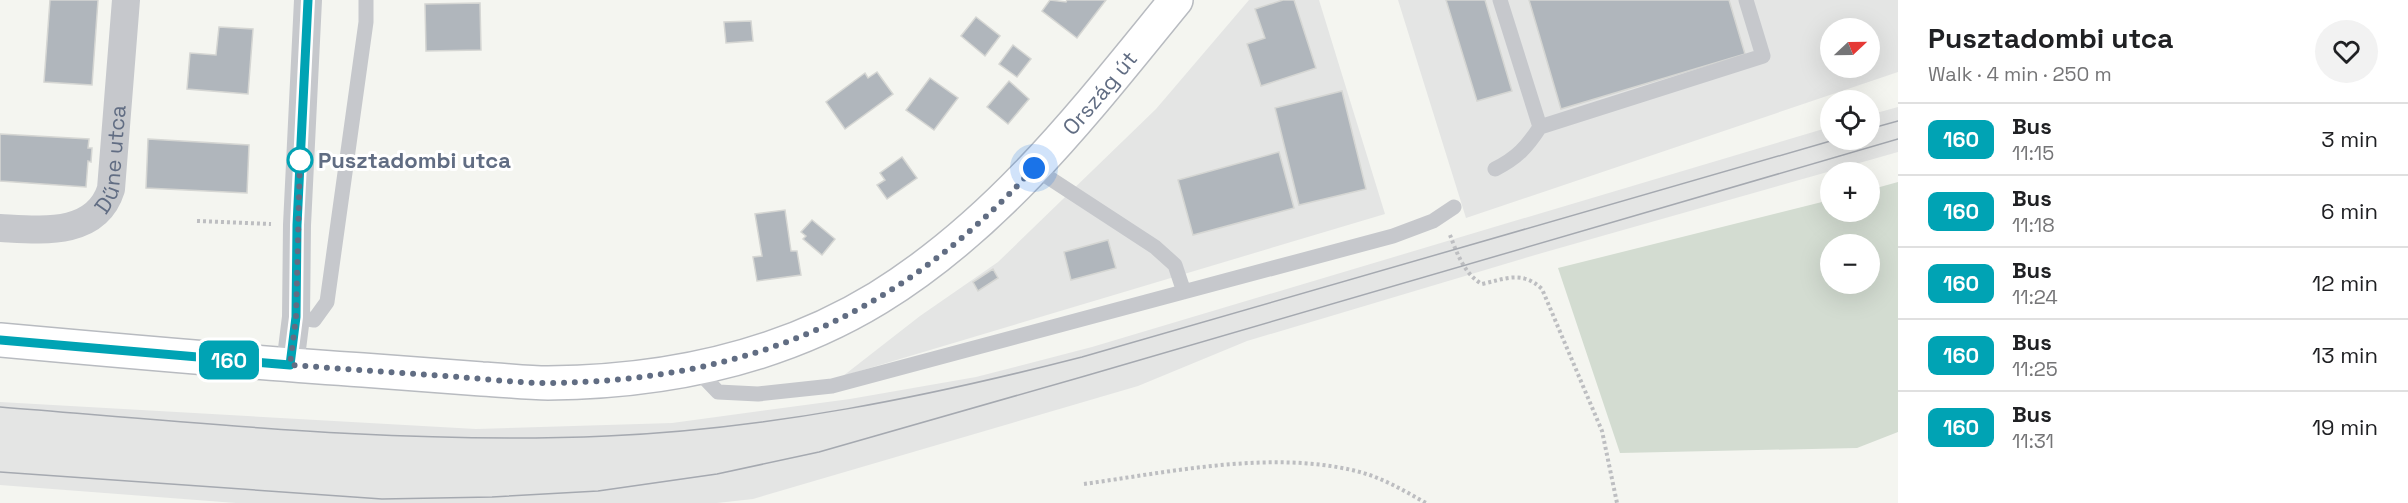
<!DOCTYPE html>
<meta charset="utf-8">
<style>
body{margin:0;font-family:"Space Grotesk",sans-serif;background:#f2f2f2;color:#202124;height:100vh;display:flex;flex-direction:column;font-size:22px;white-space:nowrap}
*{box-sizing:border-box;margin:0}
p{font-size:20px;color:#757577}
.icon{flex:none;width:33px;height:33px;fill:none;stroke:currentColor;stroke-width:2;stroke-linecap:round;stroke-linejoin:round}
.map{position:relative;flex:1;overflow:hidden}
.panel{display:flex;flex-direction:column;background:#fff;width:510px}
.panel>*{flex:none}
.badge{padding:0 12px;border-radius:9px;font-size:21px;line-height:39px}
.needle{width:39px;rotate:68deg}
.fabs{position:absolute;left:1820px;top:18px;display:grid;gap:12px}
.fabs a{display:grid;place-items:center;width:60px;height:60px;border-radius:50%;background:#fff;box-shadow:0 6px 24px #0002;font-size:30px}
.you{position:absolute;width:30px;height:30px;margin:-15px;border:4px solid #fff;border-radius:50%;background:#1a73e8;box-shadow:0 0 0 9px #1a73e833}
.map>.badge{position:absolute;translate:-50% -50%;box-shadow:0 0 0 3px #fff}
.round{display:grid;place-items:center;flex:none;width:63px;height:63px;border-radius:32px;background:#f2f2f2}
.summary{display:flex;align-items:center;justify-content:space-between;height:102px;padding:0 30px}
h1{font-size:28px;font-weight:800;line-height:45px}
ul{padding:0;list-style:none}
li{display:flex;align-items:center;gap:18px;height:72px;padding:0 30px;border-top:2px solid #e0e0e0}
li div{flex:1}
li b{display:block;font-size:22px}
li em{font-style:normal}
li .badge{min-width:66px;font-weight:700;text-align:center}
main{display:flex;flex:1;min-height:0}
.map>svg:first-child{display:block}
.built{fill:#e4e5e4;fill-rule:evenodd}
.green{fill:#d3dcd1;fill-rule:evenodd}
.building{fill:#b0b6bc;stroke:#d5d6d3;stroke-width:1.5}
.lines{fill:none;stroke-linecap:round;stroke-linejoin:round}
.secondary-casing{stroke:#b8bbc0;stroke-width:36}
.path{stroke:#bdbec1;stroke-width:4;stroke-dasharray:3 3;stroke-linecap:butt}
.service{stroke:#c6c8cc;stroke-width:15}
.minor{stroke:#c6c8cc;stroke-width:28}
.secondary{stroke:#fff;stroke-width:33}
.tram{stroke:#a5a9b0;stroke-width:1.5}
.line-casing{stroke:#fff;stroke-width:14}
.line{stroke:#00a3b4;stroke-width:9}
.walk{stroke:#616d83;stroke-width:6;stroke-dasharray:0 10.8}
.stop-dot{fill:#fff;stroke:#00a3b4;stroke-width:3}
.labels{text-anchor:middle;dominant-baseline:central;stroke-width:6;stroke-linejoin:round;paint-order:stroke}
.street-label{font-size:22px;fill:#616d83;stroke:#fff}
.stop-label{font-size:22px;font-weight:bold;fill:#616d83;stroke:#fff;text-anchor:start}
</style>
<main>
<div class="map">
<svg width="1898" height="503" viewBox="0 0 1898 503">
<rect width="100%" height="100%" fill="#f4f5f0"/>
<!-- built -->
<path class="built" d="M 1249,0 L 1319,0 L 1385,214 L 843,376 L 920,316 L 998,262 L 1156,109 Z
M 1398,0 L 1898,0 L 1898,72 L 1466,218 ZM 1830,28 L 1869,28 L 1869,68 L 1830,68 Z
M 1898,107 L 1898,152 L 1542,253 L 1247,341 L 1138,386 L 753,499 L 717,503 L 236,503 L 0,485 L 0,402 L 476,429 L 672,423 L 850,399 L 976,377 L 1092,347 L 1830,127 L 1830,140 L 1869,140 L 1869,115 Z"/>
<!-- green -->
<path class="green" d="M 1898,182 L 1898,432 L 1857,448 L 1620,453 L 1558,268 L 1830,200 L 1830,212 L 1869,212 L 1869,190 ZM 1830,244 L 1869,244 L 1869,284 L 1830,284 Z"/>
<!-- building -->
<path class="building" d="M 50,0 L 98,0 L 92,85 L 44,82 Z
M 1050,0 L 1066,2 L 1067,0 L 1106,0 L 1077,38 L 1042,11 Z
M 1283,0 L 1294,0 L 1316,68 L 1261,86 L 1247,44 L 1265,38 L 1255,9 Z
M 1446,0 L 1485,0 L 1512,91 L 1477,101 Z
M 1529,0 L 1729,0 L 1745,54 L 1561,109 Z
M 480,3 L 481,50 L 426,51 L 425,4 Z
M 976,17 L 1000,36 L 985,56 L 961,36 Z
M 751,21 L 753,41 L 726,43 L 724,22 Z
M 219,27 L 253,29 L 248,94 L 187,89 L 190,53 L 216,55 Z
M 1013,45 L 1031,59 L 1017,77 L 999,64 Z
M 877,72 L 893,94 L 845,129 L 826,102 L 865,73 L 868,78 Z
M 930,78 L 958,98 L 934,130 L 906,110 Z
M 1009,81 L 1029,99 L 1008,124 L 987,107 Z
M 1342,91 L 1366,189 L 1299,205 L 1275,108 Z
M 0,134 L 89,139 L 88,148 L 92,148 L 91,162 L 88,161 L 86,187 L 0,181 Z
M 148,139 L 249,145 L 247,193 L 146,188 Z
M 1279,152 L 1294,208 L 1193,235 L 1178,180 Z
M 902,157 L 917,178 L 887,199 L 877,185 L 885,180 L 880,173 Z
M 785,210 L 791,251 L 797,251 L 801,275 L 757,281 L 753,257 L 762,256 L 755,214 Z
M 812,220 L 835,239 L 822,255 L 803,239 L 806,236 L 801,232 Z
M 1108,240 L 1116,268 L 1071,280 L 1064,252 Z
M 993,269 L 998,278 L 978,291 L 973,282 Z"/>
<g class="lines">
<!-- secondary casing -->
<g class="secondary-casing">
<g id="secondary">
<path id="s2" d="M 0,340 C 121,351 242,362 363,370 C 403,373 443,376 482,379 C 504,380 527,383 548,383 C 664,382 778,359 878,298 C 1000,223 1087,109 1176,0"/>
</g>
</g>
<!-- path -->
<path class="path" d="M 197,221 L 271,224
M 1450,235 C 1457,253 1464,274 1482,284 C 1505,279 1522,270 1542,289 L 1602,431 L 1617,503
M 1084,484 C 1170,472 1271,450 1356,471 C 1381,477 1403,490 1426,503"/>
<!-- service -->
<path class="service" d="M 1540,127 L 1763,56 L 1746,0
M 1034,168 L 1155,247 L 1175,265 L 1184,292
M 1495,169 C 1517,158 1527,147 1540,127 L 1500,0
M 296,317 L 314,320 L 327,302 L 366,22 L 366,0
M 696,369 L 718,392 L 758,394 L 832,386 L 1393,236 L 1433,221 L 1454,207"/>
<!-- minor -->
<g class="minor">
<path id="s1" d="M 0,228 C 40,230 96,237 111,189 L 126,0"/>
<path d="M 290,365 L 296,317 L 297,225 L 308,0"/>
</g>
<!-- secondary -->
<use href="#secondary" class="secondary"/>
<!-- tram -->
<path class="tram" d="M 1869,129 L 1898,121
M 0,407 C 200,423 406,445 607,436 C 769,429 926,397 1082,357 L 1834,140
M 0,472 L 382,499 L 492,497 L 598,491 L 717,474 L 819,452 L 1085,376 L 1898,139"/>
</g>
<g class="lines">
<!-- line casing -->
<g class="line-casing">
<path id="line" d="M 0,340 L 290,365 L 296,317 L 297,225 L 308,0"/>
</g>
<!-- line -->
<use href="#line" class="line"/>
<!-- walk -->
<path class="walk" d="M 300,160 L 300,157 L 296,317 L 290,365 C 346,369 402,373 458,377 C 487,379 518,383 548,383 C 748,381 899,316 1034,168"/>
</g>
<!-- markers -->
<circle class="stop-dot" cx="300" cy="160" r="12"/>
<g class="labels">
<!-- street labels -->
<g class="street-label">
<text stroke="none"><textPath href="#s2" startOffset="1198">Ország út</textPath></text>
<text stroke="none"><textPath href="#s1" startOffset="158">Dűne utca</textPath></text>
</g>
<!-- stop labels -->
<g class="stop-label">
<text x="318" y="160">Pusztadombi utca</text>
</g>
</g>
</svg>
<div class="fabs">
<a><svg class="needle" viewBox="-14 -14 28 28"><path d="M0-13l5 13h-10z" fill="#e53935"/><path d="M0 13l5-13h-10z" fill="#757577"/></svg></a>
<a><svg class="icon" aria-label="locate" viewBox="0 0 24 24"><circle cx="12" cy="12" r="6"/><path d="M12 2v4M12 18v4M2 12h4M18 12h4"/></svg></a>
<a>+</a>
<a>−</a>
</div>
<div class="you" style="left:1034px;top:168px"></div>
<b class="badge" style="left:229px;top:360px;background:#00a3b4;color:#fff">160</b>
</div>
<section class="panel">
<div class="summary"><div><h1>Pusztadombi utca</h1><p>Walk · 4 min · 250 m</p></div><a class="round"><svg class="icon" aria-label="heart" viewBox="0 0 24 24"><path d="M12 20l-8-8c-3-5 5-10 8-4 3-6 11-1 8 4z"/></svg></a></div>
<ul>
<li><span class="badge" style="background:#00a3b4;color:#fff">160</span><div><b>Bus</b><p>11:15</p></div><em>3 min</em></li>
<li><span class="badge" style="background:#00a3b4;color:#fff">160</span><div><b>Bus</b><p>11:18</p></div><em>6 min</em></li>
<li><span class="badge" style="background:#00a3b4;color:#fff">160</span><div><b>Bus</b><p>11:24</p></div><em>12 min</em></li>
<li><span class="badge" style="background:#00a3b4;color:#fff">160</span><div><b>Bus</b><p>11:25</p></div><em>13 min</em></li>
<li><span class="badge" style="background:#00a3b4;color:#fff">160</span><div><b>Bus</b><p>11:31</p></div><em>19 min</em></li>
</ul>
</section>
</main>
